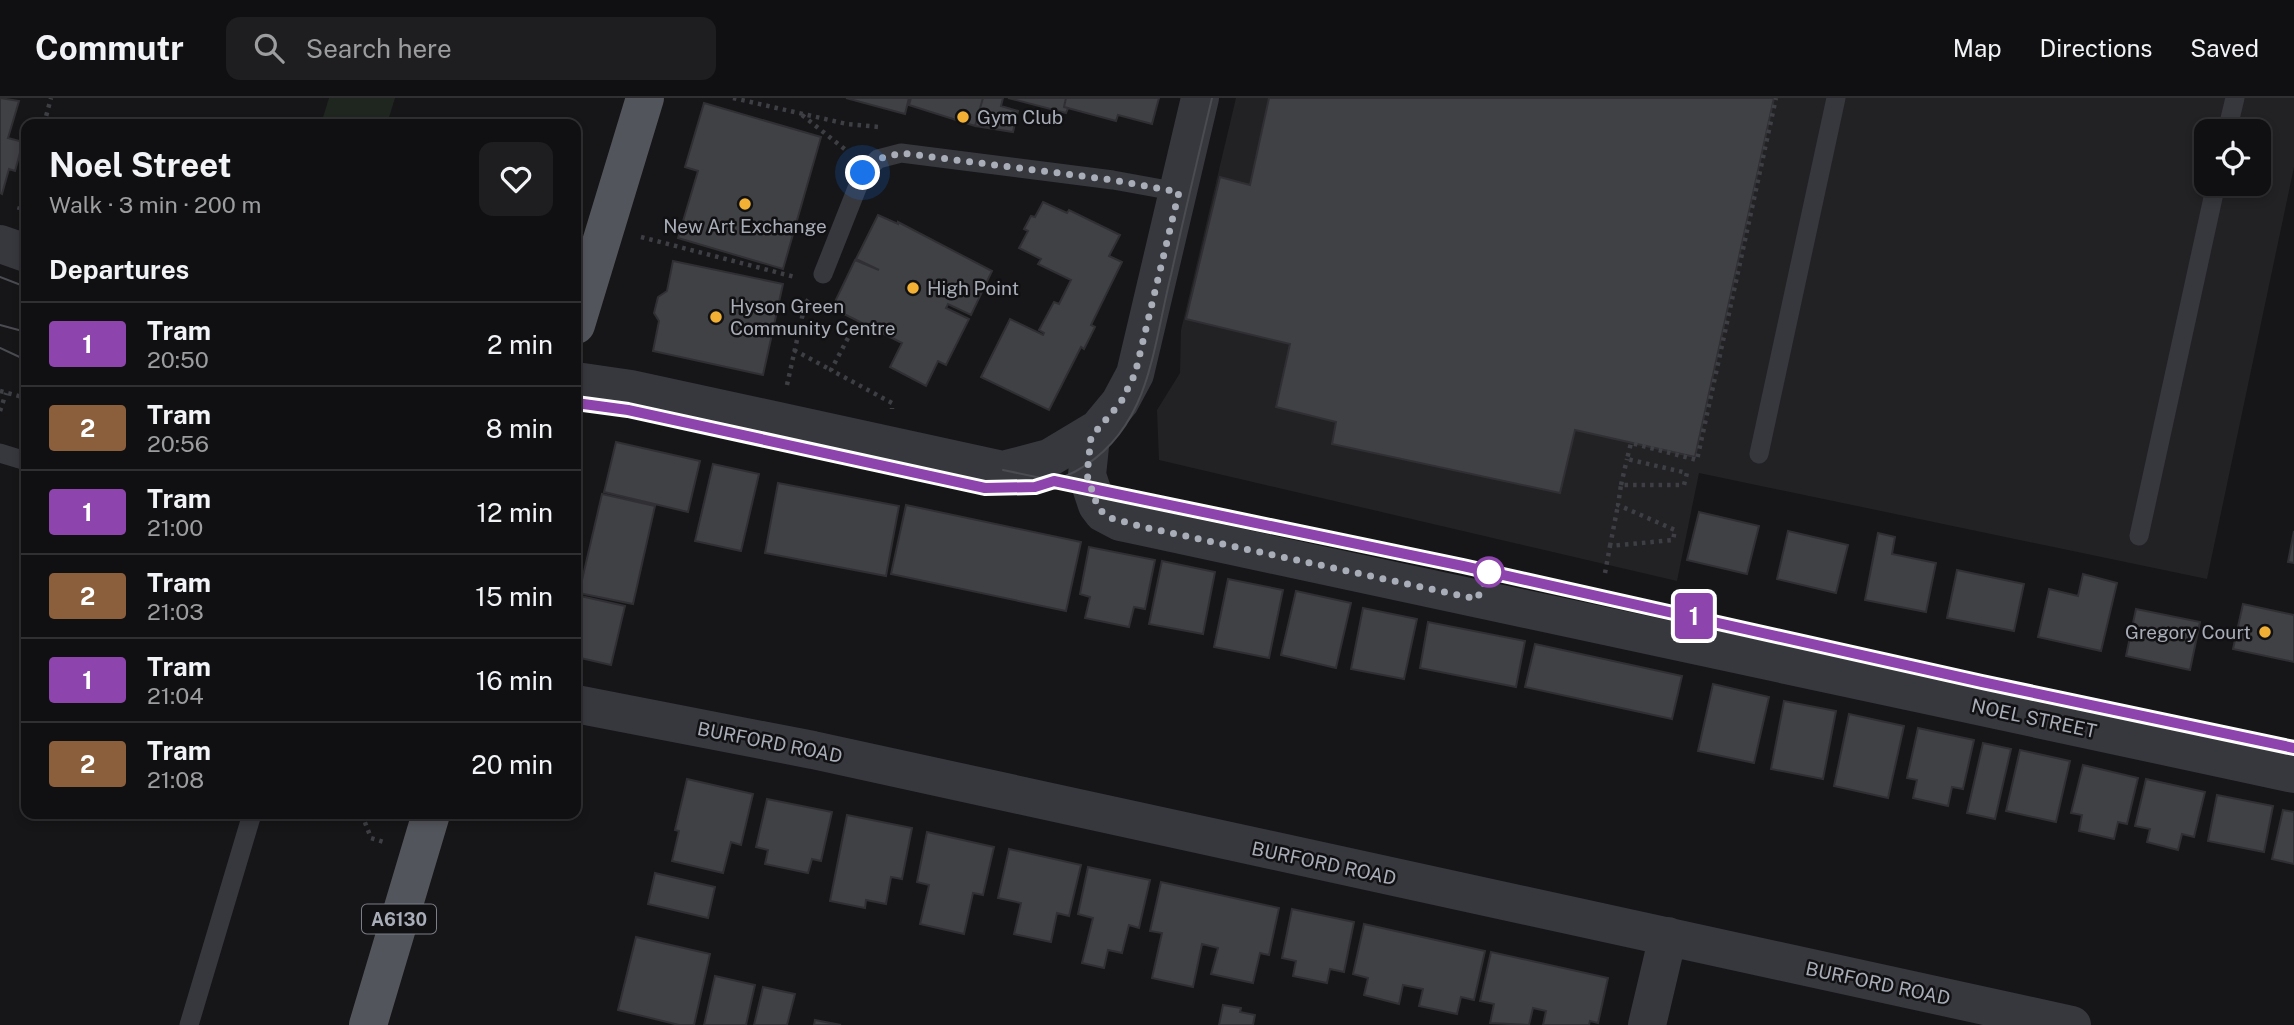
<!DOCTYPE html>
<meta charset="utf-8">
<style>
body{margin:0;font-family:"Public Sans",sans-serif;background:#1e1e20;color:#f1f3f6;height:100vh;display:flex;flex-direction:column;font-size:26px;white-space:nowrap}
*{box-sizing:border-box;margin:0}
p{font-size:23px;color:#9c9d9f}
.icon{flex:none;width:38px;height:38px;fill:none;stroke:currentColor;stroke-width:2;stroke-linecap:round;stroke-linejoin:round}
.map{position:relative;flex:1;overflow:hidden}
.side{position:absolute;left:21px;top:21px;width:560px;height:700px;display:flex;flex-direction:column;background:#101012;border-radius:14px;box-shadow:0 4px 10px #0003,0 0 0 2px #303032}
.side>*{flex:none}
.badge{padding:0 14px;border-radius:5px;font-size:24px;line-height:46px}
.controls{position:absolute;left:2194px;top:21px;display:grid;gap:14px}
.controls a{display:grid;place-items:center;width:77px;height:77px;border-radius:14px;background:#101012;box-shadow:0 4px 10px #0003,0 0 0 2px #303032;font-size:35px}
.you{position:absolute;width:35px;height:35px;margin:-18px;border:5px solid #fff;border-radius:50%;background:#1a73e8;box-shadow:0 0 0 10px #1a73e833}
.map>.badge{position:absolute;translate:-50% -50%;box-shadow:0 0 0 4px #fff}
h2{padding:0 28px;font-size:26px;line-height:63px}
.round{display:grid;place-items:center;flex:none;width:74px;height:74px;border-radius:14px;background:#1e1e20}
.summary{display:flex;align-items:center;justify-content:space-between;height:119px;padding:0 28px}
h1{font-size:33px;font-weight:700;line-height:52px}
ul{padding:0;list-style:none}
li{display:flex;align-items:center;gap:21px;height:84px;padding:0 28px;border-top:2px solid #303032}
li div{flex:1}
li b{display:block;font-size:26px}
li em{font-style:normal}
li .badge{min-width:77px;font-weight:700;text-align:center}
header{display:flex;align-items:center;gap:42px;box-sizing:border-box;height:98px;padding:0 35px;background:#101012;border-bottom:2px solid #303032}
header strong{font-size:33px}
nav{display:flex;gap:38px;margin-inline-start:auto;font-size:24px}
.search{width:490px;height:63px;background:#1e1e20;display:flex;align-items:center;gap:18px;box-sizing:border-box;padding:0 24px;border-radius:14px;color:#9c9d9f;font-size:26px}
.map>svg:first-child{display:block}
.built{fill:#222225;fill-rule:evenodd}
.green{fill:#1e261f}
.building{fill:#404145;stroke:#303034;stroke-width:2}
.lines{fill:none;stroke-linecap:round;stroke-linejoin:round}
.path{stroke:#3d3f44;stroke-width:4.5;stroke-dasharray:3.5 5;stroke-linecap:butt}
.service{stroke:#37383d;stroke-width:19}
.minor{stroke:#37383d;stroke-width:38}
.tertiary{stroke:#37383d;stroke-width:38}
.primary{stroke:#53555c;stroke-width:38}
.tram{stroke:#4a4c52;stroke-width:2}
.line-casing{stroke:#fff;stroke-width:16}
.line{stroke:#8e44ad;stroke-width:10}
.walk{stroke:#a8adb8;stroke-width:7;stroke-dasharray:0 12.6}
.poi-dot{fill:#f2b134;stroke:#111113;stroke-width:2.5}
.stop-dot{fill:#fff;stroke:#8e44ad;stroke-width:3.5}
.labels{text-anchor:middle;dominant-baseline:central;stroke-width:5;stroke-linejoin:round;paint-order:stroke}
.shield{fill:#111113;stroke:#7b7e86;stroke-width:2}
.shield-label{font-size:18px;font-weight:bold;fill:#a8adb8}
.poi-label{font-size:19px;fill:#a8adb8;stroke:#111113;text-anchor:start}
.street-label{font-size:19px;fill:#a8adb8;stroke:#111113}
</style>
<header>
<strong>Commutr</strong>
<div class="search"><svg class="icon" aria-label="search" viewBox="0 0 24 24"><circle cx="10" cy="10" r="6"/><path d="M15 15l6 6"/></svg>Search here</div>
<nav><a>Map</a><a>Directions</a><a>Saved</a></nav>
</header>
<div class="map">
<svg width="2294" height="927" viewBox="0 0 2294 927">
<rect width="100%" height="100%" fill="#161618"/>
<!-- built -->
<path class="built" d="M 1236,0 L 2294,0 L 2294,69 L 2207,481 L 1699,375 L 1677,483 L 1159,362 L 1157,312 L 1180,275 L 1181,232 ZM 2207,33 L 2259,33 L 2259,86 L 2207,86 Z"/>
<!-- green -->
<path class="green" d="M 329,0 L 395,0 L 387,26 L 321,26 Z"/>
<!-- building -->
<path class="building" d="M 0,0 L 19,3 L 8,40 L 23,44 L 15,73 L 9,71 L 2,96 L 0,95 Z
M 846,0 L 909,0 L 905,16 Z
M 911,0 L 983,0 L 975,28 L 909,7 Z
M 983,0 L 1003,0 L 1001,8 L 1018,13 L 1013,34 L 975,28 Z
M 1008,0 L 1066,0 L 1064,9 L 1068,10 L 1066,15 Z
M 1066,0 L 1159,0 L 1152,26 L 1118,17 L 1116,23 L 1064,9 Z
M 1269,0 L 1774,0 L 1695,359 L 1575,332 L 1560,395 L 1332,346 L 1336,324 L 1276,309 L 1290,246 L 1186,221 L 1220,79 L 1250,87 Z
M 704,5 L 821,39 L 783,171 L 678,140 L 698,73 L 685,69 Z
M 1043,104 L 1067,115 L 1069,112 L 1120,137 L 1109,158 L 1122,164 L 1091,227 L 1095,229 L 1084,251 L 1081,249 L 1049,312 L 981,279 L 1010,221 L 1043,237 L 1044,235 L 1039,232 L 1054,204 L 1059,206 L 1071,182 L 1038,166 L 1041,161 L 1019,150 L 1028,133 L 1024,131 L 1031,118 L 1035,119 Z
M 878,117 L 898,126 L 898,124 L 992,173 L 971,217 L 948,206 L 946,210 L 969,221 L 946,267 L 938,263 L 926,288 L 890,269 L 902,245 L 832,210 L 855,162 L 879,172 L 856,161 Z
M 673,163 L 783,186 L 763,277 L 653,253 L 659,223 L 654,215 L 658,199 L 667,193 Z
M 616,344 L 700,363 L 688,414 L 604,394 Z
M 713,366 L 759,376 L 741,453 L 695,443 Z
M 778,385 L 899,408 L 886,478 L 765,455 Z
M 602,396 L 655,408 L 633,506 L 579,495 Z
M 906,407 L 1081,444 L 1066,513 L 891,476 Z
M 1699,414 L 1759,428 L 1747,476 L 1687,462 Z
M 1788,433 L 1848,447 L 1836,495 L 1777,481 Z
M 2294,433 L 2294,465 L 2288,464 Z
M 1878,435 L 1895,439 L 1892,456 L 1936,465 L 1926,514 L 1865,502 Z
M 1089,449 L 1155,462 L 1145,511 L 1134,509 L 1129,529 L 1085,520 L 1090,499 L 1080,496 Z
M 1162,463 L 1215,474 L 1203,536 L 1149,526 Z
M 1957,472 L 2024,486 L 2014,533 L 1947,520 Z
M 2083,476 L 2117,485 L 2101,553 L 2038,539 L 2049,491 L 2078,498 Z
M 1228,481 L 1283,492 L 1269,560 L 1214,549 Z
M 1296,493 L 1351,505 L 1336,570 L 1281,557 Z
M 576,497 L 625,508 L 611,567 L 576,559 Z
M 2243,506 L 2294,517 L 2294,564 L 2233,551 Z
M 1363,510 L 1417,521 L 1404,581 L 1351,571 Z
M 2136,511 L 2200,524 L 2190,572 L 2126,558 Z
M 1428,524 L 1525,543 L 1516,589 L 1420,570 Z
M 1535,546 L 1682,578 L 1672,621 L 1525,589 Z
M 1713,586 L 1769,599 L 1754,665 L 1698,653 Z
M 1784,603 L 1836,613 L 1823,681 L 1771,671 Z
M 1849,616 L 1904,628 L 1888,700 L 1834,688 Z
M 1918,630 L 1974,642 L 1963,691 L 1952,689 L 1948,708 L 1913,700 L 1917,682 L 1907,680 Z
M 1983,645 L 2011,651 L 1995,721 L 1967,715 Z
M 2020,652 L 2070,663 L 2056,724 L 2006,713 Z
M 2083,667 L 2138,680 L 2127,726 L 2118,724 L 2114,741 L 2079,733 L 2082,717 L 2071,715 Z
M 687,681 L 753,696 L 741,747 L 731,744 L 723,775 L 672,763 L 679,733 L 675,732 Z
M 2146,681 L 2205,694 L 2194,739 L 2182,736 L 2178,752 L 2147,744 L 2150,731 L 2135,728 Z
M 2217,697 L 2273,708 L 2264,754 L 2208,743 Z
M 767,701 L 832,714 L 821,763 L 812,761 L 808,775 L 765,766 L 768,752 L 756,749 Z
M 2283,712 L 2294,714 L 2294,766 L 2272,761 Z
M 847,717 L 912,730 L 902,781 L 891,779 L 886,806 L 866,802 L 865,810 L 830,803 Z
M 927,734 L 994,749 L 983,797 L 973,795 L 964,836 L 920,826 L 929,787 L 917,784 Z
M 1009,751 L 1081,767 L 1069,818 L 1057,815 L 1051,844 L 1014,836 L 1021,805 L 998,800 Z
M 1088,769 L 1150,782 L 1139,830 L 1129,827 L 1122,855 L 1108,852 L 1104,870 L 1082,865 L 1093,820 L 1078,816 Z
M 655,775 L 715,789 L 708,820 L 648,806 Z
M 1161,784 L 1279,810 L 1269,857 L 1260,855 L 1253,885 L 1211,876 L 1218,850 L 1202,846 L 1193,889 L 1152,880 L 1162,835 L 1150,833 Z
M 1292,811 L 1354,824 L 1344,874 L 1330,871 L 1327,885 L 1293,878 L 1296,863 L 1282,860 Z
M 1364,826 L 1485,853 L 1474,902 L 1461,899 L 1457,916 L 1419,908 L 1423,891 L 1403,887 L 1399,906 L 1364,897 L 1368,880 L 1353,876 Z
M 636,839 L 710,856 L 694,927 L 679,927 L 618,912 Z
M 1491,854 L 1608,880 L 1598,925 L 1590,923 L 1589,927 L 1543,927 L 1546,913 L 1533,910 L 1529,927 L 1490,925 L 1494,906 L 1480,903 Z
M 715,878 L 755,887 L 746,927 L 704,927 Z
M 763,889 L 795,896 L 787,927 L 754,927 Z
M 1223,907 L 1241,910 L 1240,914 L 1255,917 L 1253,927 L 1219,927 Z
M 815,922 L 841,927 L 814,927 Z"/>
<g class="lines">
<!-- path -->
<path class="path" d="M 733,0 L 847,26 L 879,29
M 802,17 L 847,53
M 44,26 L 51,0
M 19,112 L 26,86
M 641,139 L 795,179
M 848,240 L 831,272 L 892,305 L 892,311
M 794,252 L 831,272
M 787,287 L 805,206 L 811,198
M 0,293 L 26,300
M 0,313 L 6,295
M 1621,387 L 1627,361
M 1610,448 L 1618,407
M 1605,475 L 1610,448 L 1673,442 L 1675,432 L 1618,407 L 1621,387 L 1684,387 L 1687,375 L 1627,361 L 1631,345 L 1697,362 L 1776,0
M 365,716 L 364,722 L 371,740 L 384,744"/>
<!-- service -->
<path class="service" d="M 2227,33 L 2235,0
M 823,176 L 863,75 L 878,61 L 901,55 L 1113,82 L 1179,94
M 0,355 L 26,363
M 1759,356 L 1836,0
M 2139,438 L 2216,86
M 189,927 L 252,716"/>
<!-- minor -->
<path class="minor" d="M 1200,0 L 1135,276 L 1120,304 L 1091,339 L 1087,377 L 1097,407 L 1103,415 L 1120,424 L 1139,428 L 2294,676
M 576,283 L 631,291 L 1003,372 L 1049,360 L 1094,333
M 576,606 L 813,652 L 2072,927
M 1647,927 L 1668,838"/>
<!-- tertiary -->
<path class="tertiary" d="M 0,146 L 26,155"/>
<!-- primary -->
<path class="primary" d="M 576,227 L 645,0
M 368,927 L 431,716"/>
<!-- tram -->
<path class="tram" d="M 0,179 L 26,189
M 0,227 L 26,234
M 0,250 L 26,262
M 576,305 L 628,312 L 985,390 C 1051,397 1109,367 1137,306 C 1154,270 1161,216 1171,177 C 1184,118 1198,59 1212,0
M 1003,372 L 1489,473 L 2009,590 L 2294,650"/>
</g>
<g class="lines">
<!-- line casing -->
<g class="line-casing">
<path id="line" d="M 576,305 L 628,312 L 985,390 L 1035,389 L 1054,383 L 1463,468 L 1982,584 L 2294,650"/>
</g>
<!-- line -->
<use href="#line" class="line"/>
<!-- walk -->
<path class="walk" d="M 863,75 L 878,61 L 901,55 L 1113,82 L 1179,94 L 1135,276 L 1121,304 L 1091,339 L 1087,377 L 1097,407 L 1103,415 L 1111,420 L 1139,428 L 1477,501 L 1489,474"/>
</g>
<!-- markers -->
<g class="poi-dot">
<circle cx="963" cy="19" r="7"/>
<circle cx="745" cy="106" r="7"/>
<circle cx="913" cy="190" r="7"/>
<circle cx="716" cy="219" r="7"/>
<circle cx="2265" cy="534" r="7"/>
</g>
<circle class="stop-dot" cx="1489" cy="474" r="14"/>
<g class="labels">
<!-- shield labels -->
<rect class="shield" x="362" y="806.5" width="74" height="29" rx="5"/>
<g class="shield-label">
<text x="399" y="821">A6130</text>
</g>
<!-- poi labels -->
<g class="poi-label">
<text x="977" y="19">Gym Club</text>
<text x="745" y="128" text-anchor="middle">New Art Exchange</text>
<text x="927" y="190">High Point</text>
<text x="730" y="208">Hyson Green<tspan x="730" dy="22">Community Centre</tspan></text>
<text x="2251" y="534" text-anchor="end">Gregory Court</text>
</g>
<!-- street labels -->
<g class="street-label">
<text transform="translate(2034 620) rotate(12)">NOEL STREET</text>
<text transform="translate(770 644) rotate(11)">BURFORD ROAD</text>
<text transform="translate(1324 765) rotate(12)">BURFORD ROAD</text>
<text transform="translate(1878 885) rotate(12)">BURFORD ROAD</text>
</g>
</g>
</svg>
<div class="controls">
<a><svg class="icon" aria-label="locate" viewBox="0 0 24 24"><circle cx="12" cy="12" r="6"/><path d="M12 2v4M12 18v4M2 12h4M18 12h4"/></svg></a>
</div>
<div class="you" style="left:863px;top:75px"></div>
<b class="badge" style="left:1694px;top:518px;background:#8e44ad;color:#fff">1</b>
<section class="side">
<div class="summary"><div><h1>Noel Street</h1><p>Walk · 3 min · 200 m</p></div><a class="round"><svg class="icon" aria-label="heart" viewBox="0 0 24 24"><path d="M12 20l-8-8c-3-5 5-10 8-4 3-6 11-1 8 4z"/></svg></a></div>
<h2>Departures</h2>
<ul>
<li><span class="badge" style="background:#8e44ad;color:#fff">1</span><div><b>Tram</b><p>20:50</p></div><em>2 min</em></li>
<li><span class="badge" style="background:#8b5e3c;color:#fff">2</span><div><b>Tram</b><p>20:56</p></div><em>8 min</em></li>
<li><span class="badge" style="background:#8e44ad;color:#fff">1</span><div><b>Tram</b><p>21:00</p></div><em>12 min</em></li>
<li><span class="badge" style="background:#8b5e3c;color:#fff">2</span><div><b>Tram</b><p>21:03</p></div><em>15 min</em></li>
<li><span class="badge" style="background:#8e44ad;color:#fff">1</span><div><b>Tram</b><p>21:04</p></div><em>16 min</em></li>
<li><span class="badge" style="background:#8b5e3c;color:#fff">2</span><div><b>Tram</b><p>21:08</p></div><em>20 min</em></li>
</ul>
</section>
</div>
